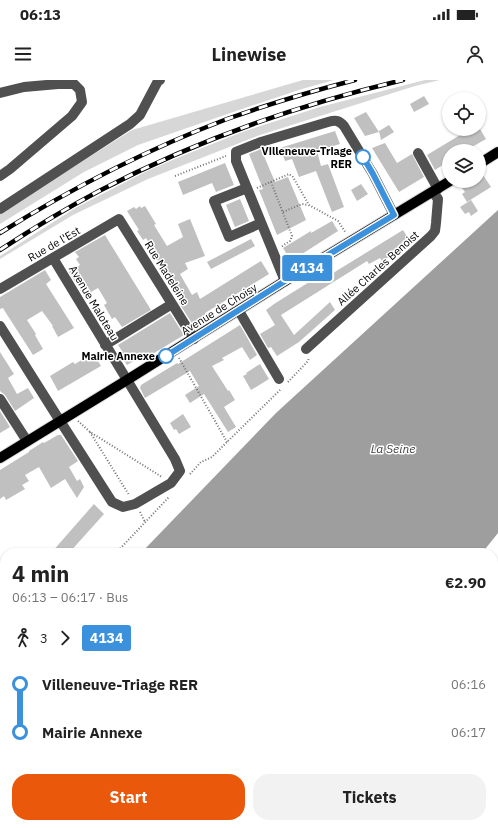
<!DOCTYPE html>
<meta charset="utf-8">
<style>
body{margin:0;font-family:"IBM Plex Sans",sans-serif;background:#f2f2f2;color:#222;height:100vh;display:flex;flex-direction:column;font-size:15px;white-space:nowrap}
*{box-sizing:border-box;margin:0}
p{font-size:13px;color:#767676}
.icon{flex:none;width:22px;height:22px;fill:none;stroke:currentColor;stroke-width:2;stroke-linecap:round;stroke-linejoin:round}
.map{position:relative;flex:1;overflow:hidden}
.details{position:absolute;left:0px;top:468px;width:498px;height:280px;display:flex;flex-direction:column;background:#fff;border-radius:16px 16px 0 0;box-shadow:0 1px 3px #0004}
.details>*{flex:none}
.badge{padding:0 8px;border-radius:3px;font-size:14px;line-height:26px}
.buttons{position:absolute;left:442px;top:12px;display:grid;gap:8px}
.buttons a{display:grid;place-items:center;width:44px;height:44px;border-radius:50%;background:#fff;box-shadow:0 1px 3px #0004;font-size:20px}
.map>.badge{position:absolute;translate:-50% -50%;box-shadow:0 0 0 2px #fff}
.legs{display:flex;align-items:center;gap:6px;height:44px;padding:0 12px;font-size:13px}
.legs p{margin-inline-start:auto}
.head{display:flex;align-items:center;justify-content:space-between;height:68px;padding:0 12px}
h1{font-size:22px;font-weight:800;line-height:30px}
.action{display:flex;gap:8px;margin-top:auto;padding:8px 12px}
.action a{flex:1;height:46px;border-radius:16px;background:#ea580c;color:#fff;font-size:16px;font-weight:800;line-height:46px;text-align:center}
.action a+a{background:#f2f2f2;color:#222}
ul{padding:0 12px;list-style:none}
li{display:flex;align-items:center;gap:14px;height:48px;font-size:15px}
li i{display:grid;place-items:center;width:6px;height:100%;margin:0 5px;background:currentColor}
li i::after{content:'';width:10px;height:10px;margin:-5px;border:3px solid;border-radius:50%;background:#fff}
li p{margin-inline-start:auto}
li:first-child i{background:linear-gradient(#0000 50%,currentColor 0)}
li:last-child i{background:linear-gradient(currentColor 50%,#0000 0)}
.status{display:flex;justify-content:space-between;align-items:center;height:28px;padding:0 20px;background:#fff;direction:ltr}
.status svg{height:11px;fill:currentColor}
header{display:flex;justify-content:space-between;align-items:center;height:52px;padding:0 12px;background:#fff;font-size:18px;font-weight:800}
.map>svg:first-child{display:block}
.green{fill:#d7d7d7}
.water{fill:#9e9e9e}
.building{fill:#c0c0c0}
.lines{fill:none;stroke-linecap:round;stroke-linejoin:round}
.major-casing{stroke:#dbdbdb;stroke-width:12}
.path{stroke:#727272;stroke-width:2;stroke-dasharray:1 2;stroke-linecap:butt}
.minor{stroke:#505050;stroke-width:10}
.major{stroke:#000;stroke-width:10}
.rail-casing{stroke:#000;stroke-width:4.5}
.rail{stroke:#fff;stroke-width:3;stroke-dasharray:9;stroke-linecap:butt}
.line-1-casing{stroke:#fff;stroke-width:9}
.line-1{stroke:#3c91dc;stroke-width:6}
.stop-1-dot{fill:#fff;stroke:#3c91dc;stroke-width:2}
.labels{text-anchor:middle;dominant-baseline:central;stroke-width:3;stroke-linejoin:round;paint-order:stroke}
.stop-label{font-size:11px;font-weight:bold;fill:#000;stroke:#fff;text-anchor:end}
.street-label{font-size:11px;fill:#000;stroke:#fff}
.water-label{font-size:12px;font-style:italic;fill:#3f3f3f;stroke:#fff}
</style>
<div class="status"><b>06:13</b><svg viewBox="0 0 49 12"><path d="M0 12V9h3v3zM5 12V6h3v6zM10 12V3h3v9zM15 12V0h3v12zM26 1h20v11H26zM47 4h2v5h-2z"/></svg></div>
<header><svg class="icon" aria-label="menu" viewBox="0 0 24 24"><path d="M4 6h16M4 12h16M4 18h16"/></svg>Linewise<svg class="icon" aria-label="person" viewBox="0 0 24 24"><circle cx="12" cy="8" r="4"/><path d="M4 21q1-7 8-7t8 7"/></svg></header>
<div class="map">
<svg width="498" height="748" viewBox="0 0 498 748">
<rect width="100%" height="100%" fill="#fff"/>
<!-- green -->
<path class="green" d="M 303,0 L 334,0 L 302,9 L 242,29 L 138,65 L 84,92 L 0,144 L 0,133 L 132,50 Z
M 425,0 L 440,0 L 415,6 L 260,55 L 148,99 L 73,135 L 0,179 L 0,176 L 77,127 L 147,91 L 182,76 L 245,51 L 320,27 Z
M 498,601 L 498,626 L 493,623 L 493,602 Z
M 336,743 L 398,743 L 394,748 L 335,748 Z"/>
<!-- water -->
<path class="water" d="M 498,130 L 498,453 L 482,473 L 141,473 L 276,333 Z
M 5,620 L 5,743 L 221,743 L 217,748 L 0,748 L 0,627 Z
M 493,643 L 498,656 L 498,748 L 429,748 L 434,743 L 493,743 Z"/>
<!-- building -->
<path class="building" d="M 424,16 L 429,24 L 414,32 L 410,24 Z
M 366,32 L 379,52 L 365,56 L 354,38 Z
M 389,45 L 394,52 L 381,60 L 379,51 Z
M 470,49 L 480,49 L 486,59 L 465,71 L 449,71 L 449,81 L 435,90 L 427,75 Z
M 335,51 L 340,64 L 317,71 L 321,86 L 328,84 L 344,127 L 332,132 L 316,91 L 299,97 L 292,79 L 285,81 L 280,68 Z
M 385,63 L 397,83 L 412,74 L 424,97 L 399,112 L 372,68 Z
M 261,69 L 275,102 L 288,97 L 306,140 L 277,155 L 259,110 L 263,109 L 249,74 Z
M 225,83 L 234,105 L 216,112 L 212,103 L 183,115 L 178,102 Z
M 483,95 L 491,107 L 467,122 L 462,114 L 465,112 L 462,108 L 474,101 L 479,101 L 479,98 Z
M 361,104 L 368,114 L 357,121 L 351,110 Z
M 240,119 L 249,141 L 235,147 L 226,125 Z
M 471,120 L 478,131 L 471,136 L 469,132 L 465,134 L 460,127 Z
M 140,126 L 141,128 L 145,126 L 156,144 L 154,145 L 167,166 L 183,157 L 178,144 L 190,139 L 205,176 L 185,183 L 188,189 L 180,194 L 192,215 L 197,212 L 200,219 L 261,181 L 269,194 L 205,233 L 208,240 L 195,248 L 179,223 L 184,220 L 170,197 L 169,197 L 164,189 L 163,189 L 156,178 L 158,177 L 146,158 L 143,160 L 137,151 L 139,150 L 127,131 L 134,127 L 136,129 Z
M 332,141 L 338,151 L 291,181 L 283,168 L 311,151 L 311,153 Z
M 403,150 L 408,158 L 401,163 L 403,165 L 390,172 L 392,175 L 382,181 L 380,178 L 369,184 L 367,181 L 281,235 L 294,255 L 330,222 L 335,230 L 299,262 L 277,276 L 271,267 L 268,268 L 260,254 L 275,245 L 266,230 L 274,224 L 322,194 L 325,198 Z
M 105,155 L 151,230 L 122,247 L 115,237 L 112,239 L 104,225 L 107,223 L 98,208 L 84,216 L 69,192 L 80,185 L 76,179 L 79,177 L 75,172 Z
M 251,159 L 255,166 L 211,189 L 207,182 Z
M 45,190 L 51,200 L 46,204 L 74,248 L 58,257 L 52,246 L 53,246 L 42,231 L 27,240 L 36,254 L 35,255 L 43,269 L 33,275 L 6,233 L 3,228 L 0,229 L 0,217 Z
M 170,233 L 184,255 L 141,281 L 139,278 L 127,285 L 119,273 L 122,271 L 118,265 Z
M 240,245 L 257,275 L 250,280 L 242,267 L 222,278 L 224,280 L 212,286 L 228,311 L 229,310 L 235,320 L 224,327 L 236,347 L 228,352 L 204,314 L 190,323 L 185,315 L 199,306 L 190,291 L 145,318 L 140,308 L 141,305 L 177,283 L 178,284 Z
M 0,272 L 14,294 L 8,298 L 17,314 L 28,308 L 34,318 L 15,331 L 5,315 L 0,311 Z
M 93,273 L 101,286 L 58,311 L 50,296 L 73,282 L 75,284 Z
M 260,284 L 269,299 L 251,310 L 243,296 L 247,294 L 246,293 Z
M 0,331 L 10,347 L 0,353 Z
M 183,334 L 191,347 L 179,354 L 176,349 L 174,350 L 170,343 Z
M 58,355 L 61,355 L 78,381 L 69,387 L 77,401 L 80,399 L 84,407 L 77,418 L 65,399 L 51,408 L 39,387 L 25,395 L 29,401 L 22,405 L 25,409 L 6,420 L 4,416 L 0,419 L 0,390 L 29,372 L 29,371 L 43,362 L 44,363 Z
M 94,424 L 104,434 L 69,473 L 51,473 Z"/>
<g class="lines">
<!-- major casing -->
<g class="major-casing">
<path id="major" d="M 479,84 L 498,72
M 0,378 L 127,300 L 285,201 L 450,101"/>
</g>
<!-- path -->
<path class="path" d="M 175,96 L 226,76
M 271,102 L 292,156 L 290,161 L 281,167
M 257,108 L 289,94 L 293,97 L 309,125 L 338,141 L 346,153
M 283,132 L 302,124 L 308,125
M 179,278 L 227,362
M 288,302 L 308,281 L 309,278
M 78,341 L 90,352 L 162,397
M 90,352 L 129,415
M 190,394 L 201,382 L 212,377 L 227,362 L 281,309
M 140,432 L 145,442
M 116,473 L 169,417
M 493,497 L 498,490
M 493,510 L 498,506
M 493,553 L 498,548
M 493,587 L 498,593
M 0,610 L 5,603
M 217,748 L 221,743"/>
<!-- minor -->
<path class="minor" d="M 0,13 L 24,7 L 58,4 L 74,4 L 80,10 L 82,22 L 72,36 L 10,89 L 0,96
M 418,73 L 438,109
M 247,108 L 214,121 L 229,157 L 261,143
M 0,129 L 130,44 L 140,35 L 158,1 L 160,0
M 285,201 L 236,81 L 236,72 L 261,62 L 328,42 C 335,40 339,40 344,46 L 373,94 L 394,135
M 0,209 L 119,139 L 194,259
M 239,231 L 279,299
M 0,246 L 60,341 L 64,347 L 112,422 L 123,427 L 135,424 L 171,403 L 180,391 L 175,379 L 53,178
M 105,265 L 172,224
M 306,269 L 431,156 L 435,151 L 436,143 L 438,119 L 433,112
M 0,319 L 27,361
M 304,748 L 308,743"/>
<!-- major -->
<use href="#major" class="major"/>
<!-- rail casing -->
<g class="rail-casing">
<path id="rail" d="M 0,153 C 72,108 148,69 227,39 C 269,24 312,11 355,0
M 0,170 C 32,149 65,129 99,111 C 195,61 297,25 403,0"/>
</g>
<!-- rail -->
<use href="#rail" class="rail"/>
</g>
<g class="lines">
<!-- line-1 casing -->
<g class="line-1-casing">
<path id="line-1" d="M 166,276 L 285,201 L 394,135 L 373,94 L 363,77"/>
</g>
<!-- line-1 -->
<use href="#line-1" class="line-1"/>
</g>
<!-- markers -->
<g class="stop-1-dot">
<circle cx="363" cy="77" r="7"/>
<circle cx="166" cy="276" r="7"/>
</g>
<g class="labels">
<!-- stop labels -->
<g class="stop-label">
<text x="352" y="71">Villeneuve-Triage<tspan x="352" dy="13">RER</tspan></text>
<text x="155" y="276">Mairie Annexe</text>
</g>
<!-- street labels -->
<g class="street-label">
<text transform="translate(54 164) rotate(-30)">Rue de l'Est</text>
<text transform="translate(378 188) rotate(-42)">Allée Charles Benoist</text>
<text transform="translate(167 193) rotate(58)">Rue Madeleine</text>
<text transform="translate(94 223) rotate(59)">Avenue Maloteau</text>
<text transform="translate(219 229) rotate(-32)">Avenue de Choisy</text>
</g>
<!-- water labels -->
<g class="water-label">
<text x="393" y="368">La Seine</text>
</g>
</g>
</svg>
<div class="buttons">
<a><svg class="icon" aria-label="locate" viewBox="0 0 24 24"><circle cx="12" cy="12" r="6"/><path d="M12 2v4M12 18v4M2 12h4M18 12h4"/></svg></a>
<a><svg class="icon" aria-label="layers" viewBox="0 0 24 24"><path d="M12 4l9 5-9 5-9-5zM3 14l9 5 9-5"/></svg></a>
</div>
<b class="badge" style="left:307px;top:188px;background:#3c91dc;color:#fff">4134</b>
<section class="details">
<div class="head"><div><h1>4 min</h1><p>06:13 – 06:17 · Bus</p></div><b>€2.90</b></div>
<div class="legs"><svg class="icon" aria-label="walk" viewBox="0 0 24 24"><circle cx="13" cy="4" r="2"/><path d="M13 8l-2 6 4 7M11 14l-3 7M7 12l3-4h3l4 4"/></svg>3<svg class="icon" aria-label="forward" viewBox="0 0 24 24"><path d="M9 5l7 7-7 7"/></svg><b class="badge" style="background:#3c91dc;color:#fff">4134</b></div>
<ul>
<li><i style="color:#3c91dc"></i><b>Villeneuve-Triage RER</b><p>06:16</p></li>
<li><i style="color:#3c91dc"></i><b>Mairie Annexe</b><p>06:17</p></li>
</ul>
<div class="action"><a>Start</a><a>Tickets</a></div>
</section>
</div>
